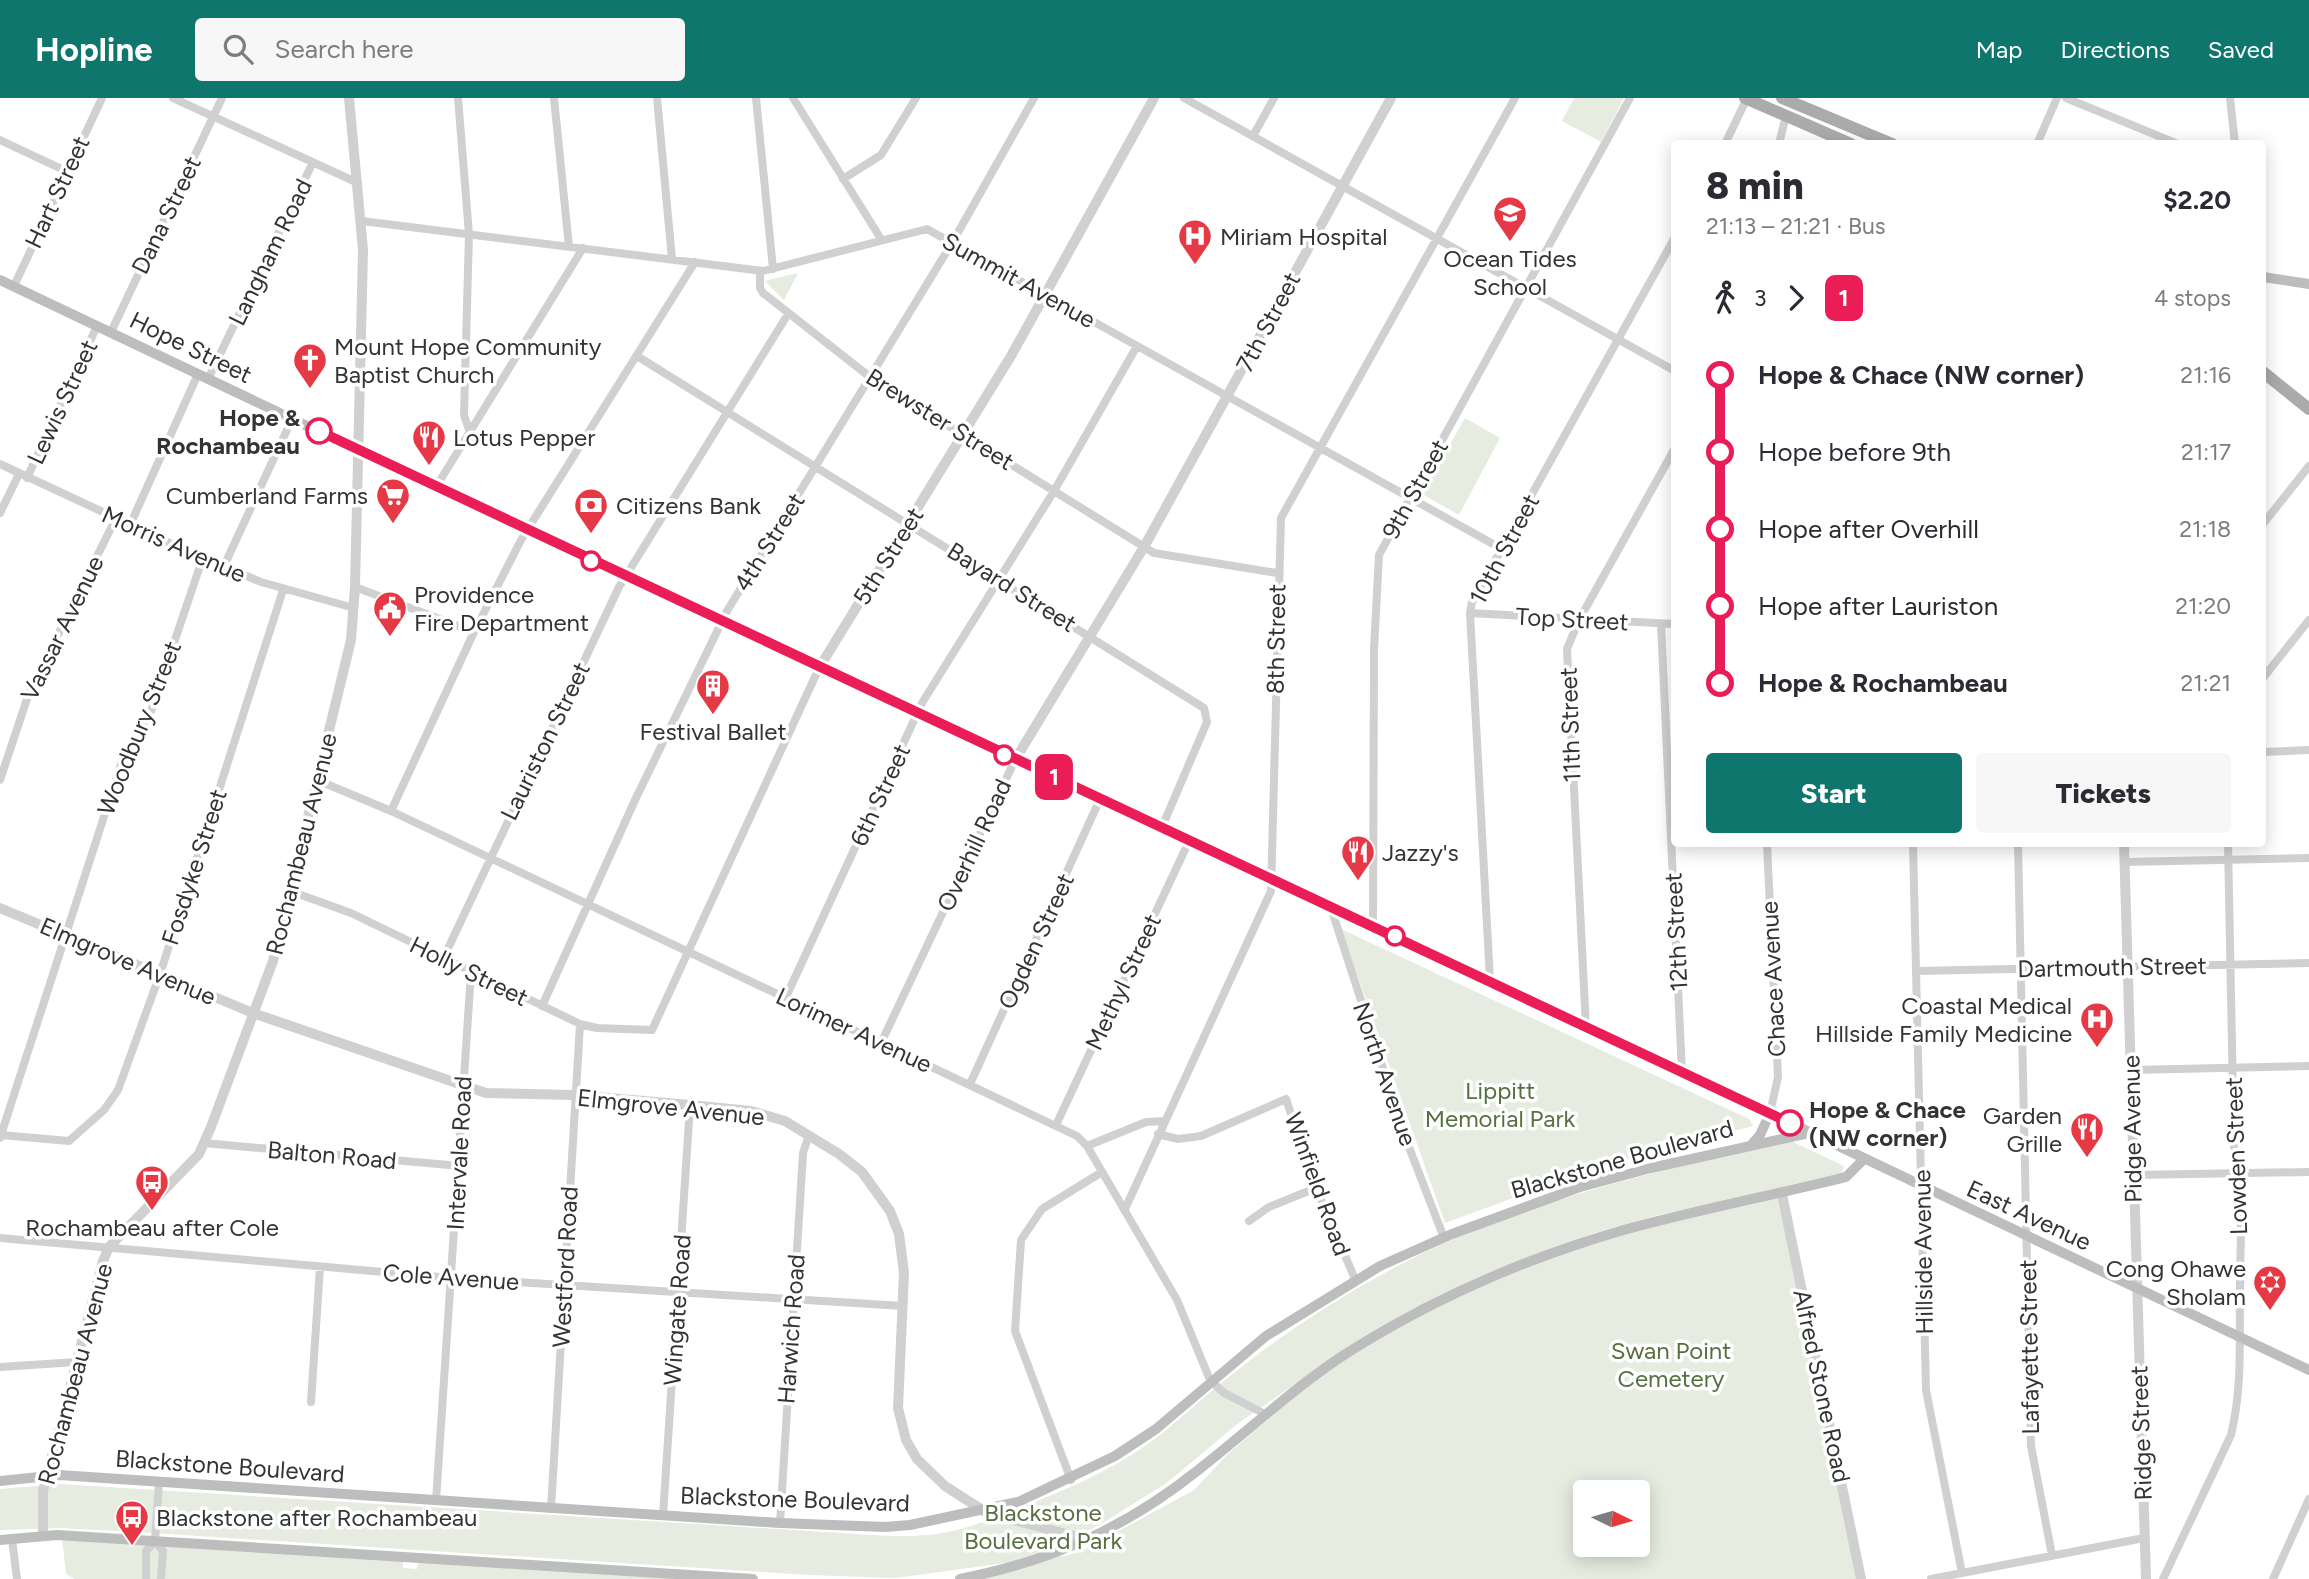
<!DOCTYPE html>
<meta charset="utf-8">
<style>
body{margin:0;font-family:Figtree,sans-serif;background:#f7f7f7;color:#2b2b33;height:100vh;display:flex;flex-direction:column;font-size:26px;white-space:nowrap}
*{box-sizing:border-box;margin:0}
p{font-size:23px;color:#7c7c81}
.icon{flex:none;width:38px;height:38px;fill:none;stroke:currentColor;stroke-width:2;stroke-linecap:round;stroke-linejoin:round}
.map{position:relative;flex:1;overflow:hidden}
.details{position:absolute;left:1671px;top:42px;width:595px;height:707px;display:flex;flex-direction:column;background:#fff;border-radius:7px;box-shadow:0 4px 18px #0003}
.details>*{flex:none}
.badge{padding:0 14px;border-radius:10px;font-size:24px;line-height:46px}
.needle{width:46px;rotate:95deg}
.buttons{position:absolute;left:1573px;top:1382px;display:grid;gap:14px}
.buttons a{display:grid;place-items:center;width:77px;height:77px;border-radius:7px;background:#fff;box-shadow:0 4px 18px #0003;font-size:35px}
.map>.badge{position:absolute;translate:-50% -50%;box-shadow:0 0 0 4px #fff}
.legs{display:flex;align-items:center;gap:10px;height:77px;padding:0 35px;font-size:23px}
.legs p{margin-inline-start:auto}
.headline{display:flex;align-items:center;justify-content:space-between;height:119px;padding:0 35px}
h1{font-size:38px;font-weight:800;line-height:52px}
.cta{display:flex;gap:14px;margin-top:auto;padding:14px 35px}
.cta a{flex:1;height:80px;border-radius:7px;background:#0f766e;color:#fff;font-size:28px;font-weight:800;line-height:80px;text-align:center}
.cta a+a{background:#f7f7f7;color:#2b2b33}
ul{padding:0 35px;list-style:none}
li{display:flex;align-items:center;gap:24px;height:77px;font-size:26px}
li i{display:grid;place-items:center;width:10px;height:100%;margin:0 9px;background:currentColor}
li i::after{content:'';width:18px;height:18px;margin:-9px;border:5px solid;border-radius:50%;background:#fff}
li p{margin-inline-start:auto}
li:first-child i{background:linear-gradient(#0000 50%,currentColor 0)}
li:last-child i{background:linear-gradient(currentColor 50%,#0000 0)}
header{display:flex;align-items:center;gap:42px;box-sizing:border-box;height:98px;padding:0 35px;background:#0f766e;color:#fff}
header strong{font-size:33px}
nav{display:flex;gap:38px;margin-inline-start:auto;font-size:24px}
.search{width:490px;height:63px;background:#f7f7f7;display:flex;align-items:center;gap:18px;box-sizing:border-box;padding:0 24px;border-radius:7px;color:#7c7c81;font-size:26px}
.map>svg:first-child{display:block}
.green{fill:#e6ecdf;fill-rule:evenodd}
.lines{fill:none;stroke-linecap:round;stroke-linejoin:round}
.minor{stroke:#d0d0d0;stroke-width:8}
.tertiary{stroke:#d0d0d0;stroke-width:10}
.secondary{stroke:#bdbdbd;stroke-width:10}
.primary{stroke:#ababab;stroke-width:12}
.line-1-casing{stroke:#fff;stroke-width:16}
.line-1{stroke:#ea1d57;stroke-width:10}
.stop-1-dot{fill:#fff;stroke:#ea1d57;stroke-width:3.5}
.labels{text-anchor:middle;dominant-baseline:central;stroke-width:7;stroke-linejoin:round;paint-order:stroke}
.street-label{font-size:24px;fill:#333;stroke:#fff}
.poi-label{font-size:24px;fill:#333;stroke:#fff;text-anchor:start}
.stop-label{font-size:24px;font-weight:bold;fill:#333;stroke:#fff;text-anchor:end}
.park-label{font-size:24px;fill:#56703f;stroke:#fff}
</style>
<header>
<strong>Hopline</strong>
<div class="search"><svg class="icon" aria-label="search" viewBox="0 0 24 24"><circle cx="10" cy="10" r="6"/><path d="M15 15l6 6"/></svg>Search here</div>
<nav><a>Map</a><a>Directions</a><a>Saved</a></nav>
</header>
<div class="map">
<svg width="2309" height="1481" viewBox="0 0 2309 1481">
<rect width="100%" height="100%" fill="#fff"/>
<!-- green -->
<path class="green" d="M 1574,0 L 1624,0 L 1601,44 L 1562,23 Z
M 798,175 L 784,202 L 765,183 Z
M 1465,320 L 1500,340 L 1459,417 L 1422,396 Z
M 1341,831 L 1749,1021 L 1753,1028 L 1598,1069 L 1445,1125 Z
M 1791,1043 L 1844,1068 L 1842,1077 L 1658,1117 L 1594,1135 L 1542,1155 L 1347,1250 L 1236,1327 L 1168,1384 L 1101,1426 L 1051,1452 L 1012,1464 L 896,1480 L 809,1477 L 152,1435 L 62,1430 L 0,1432 L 0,1391 L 60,1386 L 824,1434 C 867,1436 915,1443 957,1432 C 974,1428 991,1420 1008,1414 C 1059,1395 1111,1374 1156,1340 C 1181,1321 1204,1298 1230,1278 C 1276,1241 1328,1206 1381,1177 C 1508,1106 1651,1074 1791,1043 Z
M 1779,1096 L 1858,1481 L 953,1481 L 1057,1456 L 1061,1459 L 1082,1453 L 1194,1392 L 1228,1356 L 1296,1297 L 1390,1227 L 1588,1144 ZM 1586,1395 L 1638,1395 L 1638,1447 L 1586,1447 Z
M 62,1440 L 403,1461 L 403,1470 L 417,1471 L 418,1462 L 686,1481 L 75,1481 L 66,1476 Z"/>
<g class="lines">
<!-- minor -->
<path class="minor" d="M 173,0 L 358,85
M 458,0 L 469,136 L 464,317 L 469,332
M 554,0 L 569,149
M 657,0 L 672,161
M 756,0 L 773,171
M 793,0 L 881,141
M 1184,0 L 1675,273
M 2066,0 L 2178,46
M 2230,0 L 2235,46
M 1253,38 L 1274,0
M 0,42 L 66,73
M 1725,46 L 1747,0
M 1779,46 L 1786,17
M 2037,46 L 2057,0
M 843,81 L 881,57 L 916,0
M 362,123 L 763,173 L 927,131 L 1502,451
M 760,173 L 760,190 L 763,195 L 870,279 L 1154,455 L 1277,475
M 14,188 L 102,0
M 111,234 L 222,0
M 637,258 L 1204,610 L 1207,624 L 1162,729
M 208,281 L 313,64
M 0,366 L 178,449 L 261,484 L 354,510
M 27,380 L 97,228
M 436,389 L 583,150
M 0,415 L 19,376
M 2263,426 L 2309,368
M 130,427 L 198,276
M 224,468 L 292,321
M 355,489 L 474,534
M 1470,515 L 1675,526
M 1661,526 L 1682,975
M 2263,580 L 2309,522
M 2263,654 L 2309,652
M 0,682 L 29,595 L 116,420
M 317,682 L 391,713 L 1077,1038 L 1087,1048 L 1177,1202 L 1210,1282 L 1224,1295 L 1265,1316
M 391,713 L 474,534 L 521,442 L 695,164
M 1767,746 L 1778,979 L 1770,1015
M 1913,746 L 1926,1292 L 1962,1475
M 2018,746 L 2031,1348 L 2052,1457
M 2124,764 L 2309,760
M 290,793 L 351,815 L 580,926 L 597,930 L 652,932 L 819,570
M 1331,810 L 1407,1044 L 1444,1140
M 1373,828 L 1374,551 L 1379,457 L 1630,0
M 443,861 L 619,489 L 788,216
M 1916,873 L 2309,865
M 1490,882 L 1470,515 L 1472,504 L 1675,139
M 785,901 L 922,605 L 1054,393 L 1137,248
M 542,908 L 635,702 L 727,513 L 952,145 L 1034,0
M 1586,930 L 1567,551 L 1579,522 L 1675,350
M 881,945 L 1015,662
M 2131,972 L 2309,968
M 970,986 L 1101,699
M 1056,1027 L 1190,741
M 1158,1036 L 1178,1041 L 1201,1038 L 1286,1001 L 1316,1090 L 1355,1181
M 1,1037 L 69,1043 L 104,1012 L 118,992 L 160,876 L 283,492
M 0,1040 L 122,663 L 151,613 L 203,459
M 204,1045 L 460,1068
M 1087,1048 L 1146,1024 L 1165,1023
M 2133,1077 L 2309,1074
M 1125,1111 L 1271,793 L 1281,420 L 1515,0
M 1249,1123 L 1269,1109 L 1316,1090
M 0,1140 L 451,1180 L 903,1208
M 0,1269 L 77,1264
M 311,1304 L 320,1169
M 1071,1382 L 1015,1233 L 1021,1142 L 1042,1111 L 1102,1074
M 159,1384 L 155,1443 L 163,1453 L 161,1481
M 436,1403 L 471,874
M 551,1411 L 580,926
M 663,1418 L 690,1007
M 780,1425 L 803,1055 L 809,1037
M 12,1441 L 17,1481
M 146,1481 L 146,1453 L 155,1443
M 1931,1481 L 2144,1440
M 2163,1481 L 2231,1337 C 2243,1288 2239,1237 2240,1187 C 2240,1141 2245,1093 2234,1048 L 2228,746
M 2273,1481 L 2309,1401"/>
<!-- tertiary -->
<path class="tertiary" d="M 819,570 L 1011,258 L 1154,0
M 1015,662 L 1144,449 L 1391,0
M 2124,746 L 2146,1481
M 0,810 L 253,915 L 486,995 L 575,997 L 690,1007 L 751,1013 L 785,1023 L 839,1056 L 862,1074 L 890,1113 L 899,1136 L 904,1175 L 898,1310 L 906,1342 L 917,1361 L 945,1388 L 987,1415 L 1089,1442
M 1782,1096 L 1861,1481
M 43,1438 L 43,1393 L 103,1163 L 109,1149 L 199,1056 L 211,1029 L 273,863 L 351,542 L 355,489 L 363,152 L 349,0"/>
<!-- secondary -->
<path class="secondary" d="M 2263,179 L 2309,186
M 0,182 L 625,479 L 1490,882 L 2309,1272
M 1752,1046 L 1760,1037 L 1770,1015
M 0,1383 L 59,1377 L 780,1425 L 885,1429 L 910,1427 L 1018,1404 L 1115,1358 L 1156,1331 L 1266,1238 L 1380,1168 L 1452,1136 L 1580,1089 L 1651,1070 L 1809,1035
M 0,1442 L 57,1437 L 753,1481
M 960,1481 C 1051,1463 1124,1431 1197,1373 C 1250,1332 1298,1285 1355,1250 C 1437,1199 1528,1160 1620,1133 C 1695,1112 1771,1098 1846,1079 L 1863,1062"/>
<!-- primary -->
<path class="primary" d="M 1745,0 L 1851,46
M 1782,0 L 1892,46
M 2263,274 L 2309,311"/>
</g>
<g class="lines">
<!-- line-1 casing -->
<g class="line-1-casing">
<path id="line-1" d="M 319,333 L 1790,1025"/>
</g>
<!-- line-1 -->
<use href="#line-1" class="line-1"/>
</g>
<!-- icons -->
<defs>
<g id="school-pin" transform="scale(1.75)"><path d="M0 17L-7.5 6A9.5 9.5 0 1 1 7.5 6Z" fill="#e63946" stroke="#fff"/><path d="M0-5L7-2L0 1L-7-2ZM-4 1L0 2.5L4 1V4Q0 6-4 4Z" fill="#fff"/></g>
<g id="hospital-pin" transform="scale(1.75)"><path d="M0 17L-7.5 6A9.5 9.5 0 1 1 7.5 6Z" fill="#e63946" stroke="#fff"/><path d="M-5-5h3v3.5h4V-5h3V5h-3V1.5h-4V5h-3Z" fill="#fff"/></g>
<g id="church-pin" transform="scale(1.75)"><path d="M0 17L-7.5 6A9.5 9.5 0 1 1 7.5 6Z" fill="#e63946" stroke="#fff"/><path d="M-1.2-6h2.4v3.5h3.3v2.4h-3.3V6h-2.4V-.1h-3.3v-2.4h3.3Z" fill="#fff"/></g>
<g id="restaurant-pin" transform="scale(1.75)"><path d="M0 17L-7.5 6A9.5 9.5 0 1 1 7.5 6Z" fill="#e63946" stroke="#fff"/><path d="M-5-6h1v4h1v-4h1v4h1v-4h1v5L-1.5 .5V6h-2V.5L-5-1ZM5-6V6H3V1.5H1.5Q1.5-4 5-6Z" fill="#fff"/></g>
<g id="supermarket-pin" transform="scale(1.75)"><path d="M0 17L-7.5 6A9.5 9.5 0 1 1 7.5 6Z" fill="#e63946" stroke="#fff"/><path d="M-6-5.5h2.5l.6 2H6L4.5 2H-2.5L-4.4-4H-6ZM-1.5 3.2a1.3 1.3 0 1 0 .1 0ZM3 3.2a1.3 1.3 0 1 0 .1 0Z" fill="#fff"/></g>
<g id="bank-pin" transform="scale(1.75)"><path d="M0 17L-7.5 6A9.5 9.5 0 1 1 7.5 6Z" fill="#e63946" stroke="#fff"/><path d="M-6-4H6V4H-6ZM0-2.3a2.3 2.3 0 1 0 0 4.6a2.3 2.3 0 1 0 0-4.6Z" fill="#fff"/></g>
<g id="civic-pin" transform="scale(1.75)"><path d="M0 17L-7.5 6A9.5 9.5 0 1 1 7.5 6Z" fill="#e63946" stroke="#fff"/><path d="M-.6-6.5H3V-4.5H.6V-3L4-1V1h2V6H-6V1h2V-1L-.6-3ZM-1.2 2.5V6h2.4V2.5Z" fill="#fff"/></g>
<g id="building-pin" transform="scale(1.75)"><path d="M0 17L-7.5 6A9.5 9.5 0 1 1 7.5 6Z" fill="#e63946" stroke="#fff"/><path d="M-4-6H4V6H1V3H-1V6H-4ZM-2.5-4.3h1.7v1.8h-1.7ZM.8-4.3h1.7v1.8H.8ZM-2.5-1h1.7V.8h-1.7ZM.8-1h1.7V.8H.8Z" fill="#fff"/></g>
<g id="bus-pin" transform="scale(1.75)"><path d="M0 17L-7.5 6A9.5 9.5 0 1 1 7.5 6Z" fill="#e63946" stroke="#fff"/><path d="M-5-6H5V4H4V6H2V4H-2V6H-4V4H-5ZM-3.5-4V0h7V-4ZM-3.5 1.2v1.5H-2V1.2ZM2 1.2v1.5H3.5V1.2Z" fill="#fff"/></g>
<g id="synagogue-pin" transform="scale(1.75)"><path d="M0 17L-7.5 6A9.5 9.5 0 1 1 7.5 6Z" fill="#e63946" stroke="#fff"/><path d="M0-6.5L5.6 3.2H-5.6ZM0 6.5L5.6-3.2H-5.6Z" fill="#fff"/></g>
</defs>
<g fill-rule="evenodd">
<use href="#school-pin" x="1510" y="115"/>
<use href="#hospital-pin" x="1195" y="138"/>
<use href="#church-pin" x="310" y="262"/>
<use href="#restaurant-pin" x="429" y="339"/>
<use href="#supermarket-pin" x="393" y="397"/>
<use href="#bank-pin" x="591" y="407"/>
<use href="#civic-pin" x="390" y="510"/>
<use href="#building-pin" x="713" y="588"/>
<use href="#restaurant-pin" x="1358" y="754"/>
<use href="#hospital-pin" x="2097" y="921"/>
<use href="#restaurant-pin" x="2087" y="1031"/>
<use href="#bus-pin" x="152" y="1084"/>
<use href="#synagogue-pin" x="2270" y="1184"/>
<use href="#bus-pin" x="132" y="1419"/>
</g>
<!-- markers -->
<g class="stop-1-dot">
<circle cx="319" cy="333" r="12"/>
<circle cx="591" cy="463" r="9"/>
<circle cx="1004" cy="657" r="9"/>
<circle cx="1395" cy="838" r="9"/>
<circle cx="1790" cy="1025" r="12"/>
</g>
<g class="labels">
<!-- street labels -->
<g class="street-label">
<text transform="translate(57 94) rotate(-65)">Hart Street</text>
<text transform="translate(166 117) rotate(-64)">Dana Street</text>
<text transform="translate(270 154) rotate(-64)">Langham Road</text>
<text transform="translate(1019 182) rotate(29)">Summit Avenue</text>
<text transform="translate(1268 224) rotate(-62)">7th Street</text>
<text transform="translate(191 249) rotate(26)">Hope Street</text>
<text transform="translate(62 304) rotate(-65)">Lewis Street</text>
<text transform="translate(940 321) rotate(32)">Brewster Street</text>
<text transform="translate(1415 391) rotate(-61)">9th Street</text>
<text transform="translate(769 444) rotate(-58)">4th Street</text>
<text transform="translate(174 446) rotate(24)">Morris Avenue</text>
<text transform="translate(1504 451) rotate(-62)">10th Street</text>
<text transform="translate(888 458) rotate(-58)">5th Street</text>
<text transform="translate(1012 489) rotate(32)">Bayard Street</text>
<text transform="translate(1572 521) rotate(3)">Top Street</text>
<text transform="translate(62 530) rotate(-64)">Vassar Avenue</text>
<text transform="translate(1276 541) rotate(-89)">8th Street</text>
<text transform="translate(1570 627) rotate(-92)">11th Street</text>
<text transform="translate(139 630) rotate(-68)">Woodbury Street</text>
<text transform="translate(545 643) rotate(-64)">Lauriston Street</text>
<text transform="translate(880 697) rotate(-65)">6th Street</text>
<text transform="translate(301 746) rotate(-76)">Rochambeau Avenue</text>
<text transform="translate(974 747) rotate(-65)">Overhill Road</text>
<text transform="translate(194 769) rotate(-72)">Fosdyke Street</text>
<text transform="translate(1676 834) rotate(-93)">12th Street</text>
<text transform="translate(1036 843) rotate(-65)">Ogden Street</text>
<text transform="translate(128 863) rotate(23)">Elmgrove Avenue</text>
<text transform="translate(2112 869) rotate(-1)">Dartmouth Street</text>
<text transform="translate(469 873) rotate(26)">Holly Street</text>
<text transform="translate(1773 881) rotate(-93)">Chace Avenue</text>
<text transform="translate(1123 884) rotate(-65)">Methyl Street</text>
<text transform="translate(854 932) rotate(25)">Lorimer Avenue</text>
<text transform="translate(1385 976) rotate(71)">North Avenue</text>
<text transform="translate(671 1009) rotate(6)">Elmgrove Avenue</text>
<text transform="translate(2132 1031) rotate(-91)">Pidge Avenue</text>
<text transform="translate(459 1055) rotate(-87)">Intervale Road</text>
<text transform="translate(332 1057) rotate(5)">Balton Road</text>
<text transform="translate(2236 1058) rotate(-92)">Lowden Street</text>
<text transform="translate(1622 1061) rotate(-16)">Blackstone Boulevard</text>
<text transform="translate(1318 1086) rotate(70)">Winfield Road</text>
<text transform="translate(2029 1117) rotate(25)">East Avenue</text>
<text transform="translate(1923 1154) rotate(-91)">Hillside Avenue</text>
<text transform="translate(565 1169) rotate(-87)">Westford Road</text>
<text transform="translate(451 1179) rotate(4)">Cole Avenue</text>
<text transform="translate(677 1212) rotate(-86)">Wingate Road</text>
<text transform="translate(791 1231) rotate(-86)">Harwich Road</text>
<text transform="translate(2029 1249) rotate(-91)">Lafayette Street</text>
<text transform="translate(75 1276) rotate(-75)">Rochambeau Avenue</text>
<text transform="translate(1822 1288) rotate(78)">Alfred Stone Road</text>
<text transform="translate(2141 1335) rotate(-92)">Ridge Street</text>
<text transform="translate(230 1368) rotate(4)">Blackstone Boulevard</text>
<text transform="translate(795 1401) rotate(2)">Blackstone Boulevard</text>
</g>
<!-- poi labels -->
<g class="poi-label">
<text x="1220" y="138">Miriam Hospital</text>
<text x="1510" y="160" text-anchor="middle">Ocean Tides<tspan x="1510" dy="28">School</tspan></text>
<text x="334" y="248">Mount Hope Community<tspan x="334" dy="28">Baptist Church</tspan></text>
<text x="453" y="339">Lotus Pepper</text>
<text x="368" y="397" text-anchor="end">Cumberland Farms</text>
<text x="616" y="407">Citizens Bank</text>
<text x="414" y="496">Providence<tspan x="414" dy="28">Fire Department</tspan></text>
<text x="713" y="633" text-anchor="middle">Festival Ballet</text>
<text x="1382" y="754">Jazzy's</text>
<text x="2072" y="907" text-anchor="end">Coastal Medical<tspan x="2072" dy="28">Hillside Family Medicine</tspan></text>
<text x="2062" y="1017" text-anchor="end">Garden<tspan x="2062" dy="28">Grille</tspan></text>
<text x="152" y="1129" text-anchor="middle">Rochambeau after Cole</text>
<text x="2246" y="1170" text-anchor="end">Cong Ohawe<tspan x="2246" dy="28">Sholam</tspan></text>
<text x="156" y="1419">Blackstone after Rochambeau</text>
</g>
<!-- stop labels -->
<g class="stop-label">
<text x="300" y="319">Hope &amp;<tspan x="300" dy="28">Rochambeau</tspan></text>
<text x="1809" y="1011" text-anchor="start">Hope &amp; Chace<tspan x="1809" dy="28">(NW corner)</tspan></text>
</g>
<!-- park labels -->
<g class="park-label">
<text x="1500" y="992">Lippitt<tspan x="1500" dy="28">Memorial Park</tspan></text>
<text x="1671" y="1252">Swan Point<tspan x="1671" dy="28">Cemetery</tspan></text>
<text x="1043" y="1414">Blackstone<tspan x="1043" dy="28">Boulevard Park</tspan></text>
</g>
</g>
</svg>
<div class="buttons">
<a><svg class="needle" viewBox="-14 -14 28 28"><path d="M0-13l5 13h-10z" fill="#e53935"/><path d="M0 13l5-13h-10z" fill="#7c7c81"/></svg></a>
</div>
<b class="badge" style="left:1054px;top:679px;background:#ea1d57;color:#fff">1</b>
<section class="details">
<div class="headline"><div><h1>8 min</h1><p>21:13 – 21:21 · Bus</p></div><b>$2.20</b></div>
<div class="legs"><svg class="icon" aria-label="walk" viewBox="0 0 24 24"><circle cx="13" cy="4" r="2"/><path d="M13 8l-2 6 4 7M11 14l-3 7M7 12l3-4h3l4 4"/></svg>3<svg class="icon" aria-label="forward" viewBox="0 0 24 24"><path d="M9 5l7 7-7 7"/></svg><b class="badge" style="background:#ea1d57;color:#fff">1</b><p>4 stops</p></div>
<ul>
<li><i style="color:#ea1d57"></i><b>Hope &amp; Chace (NW corner)</b><p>21:16</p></li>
<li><i style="color:#ea1d57"></i><span>Hope before 9th</span><p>21:17</p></li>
<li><i style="color:#ea1d57"></i><span>Hope after Overhill</span><p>21:18</p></li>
<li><i style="color:#ea1d57"></i><span>Hope after Lauriston</span><p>21:20</p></li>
<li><i style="color:#ea1d57"></i><b>Hope &amp; Rochambeau</b><p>21:21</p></li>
</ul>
<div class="cta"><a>Start</a><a>Tickets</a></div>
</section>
</div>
